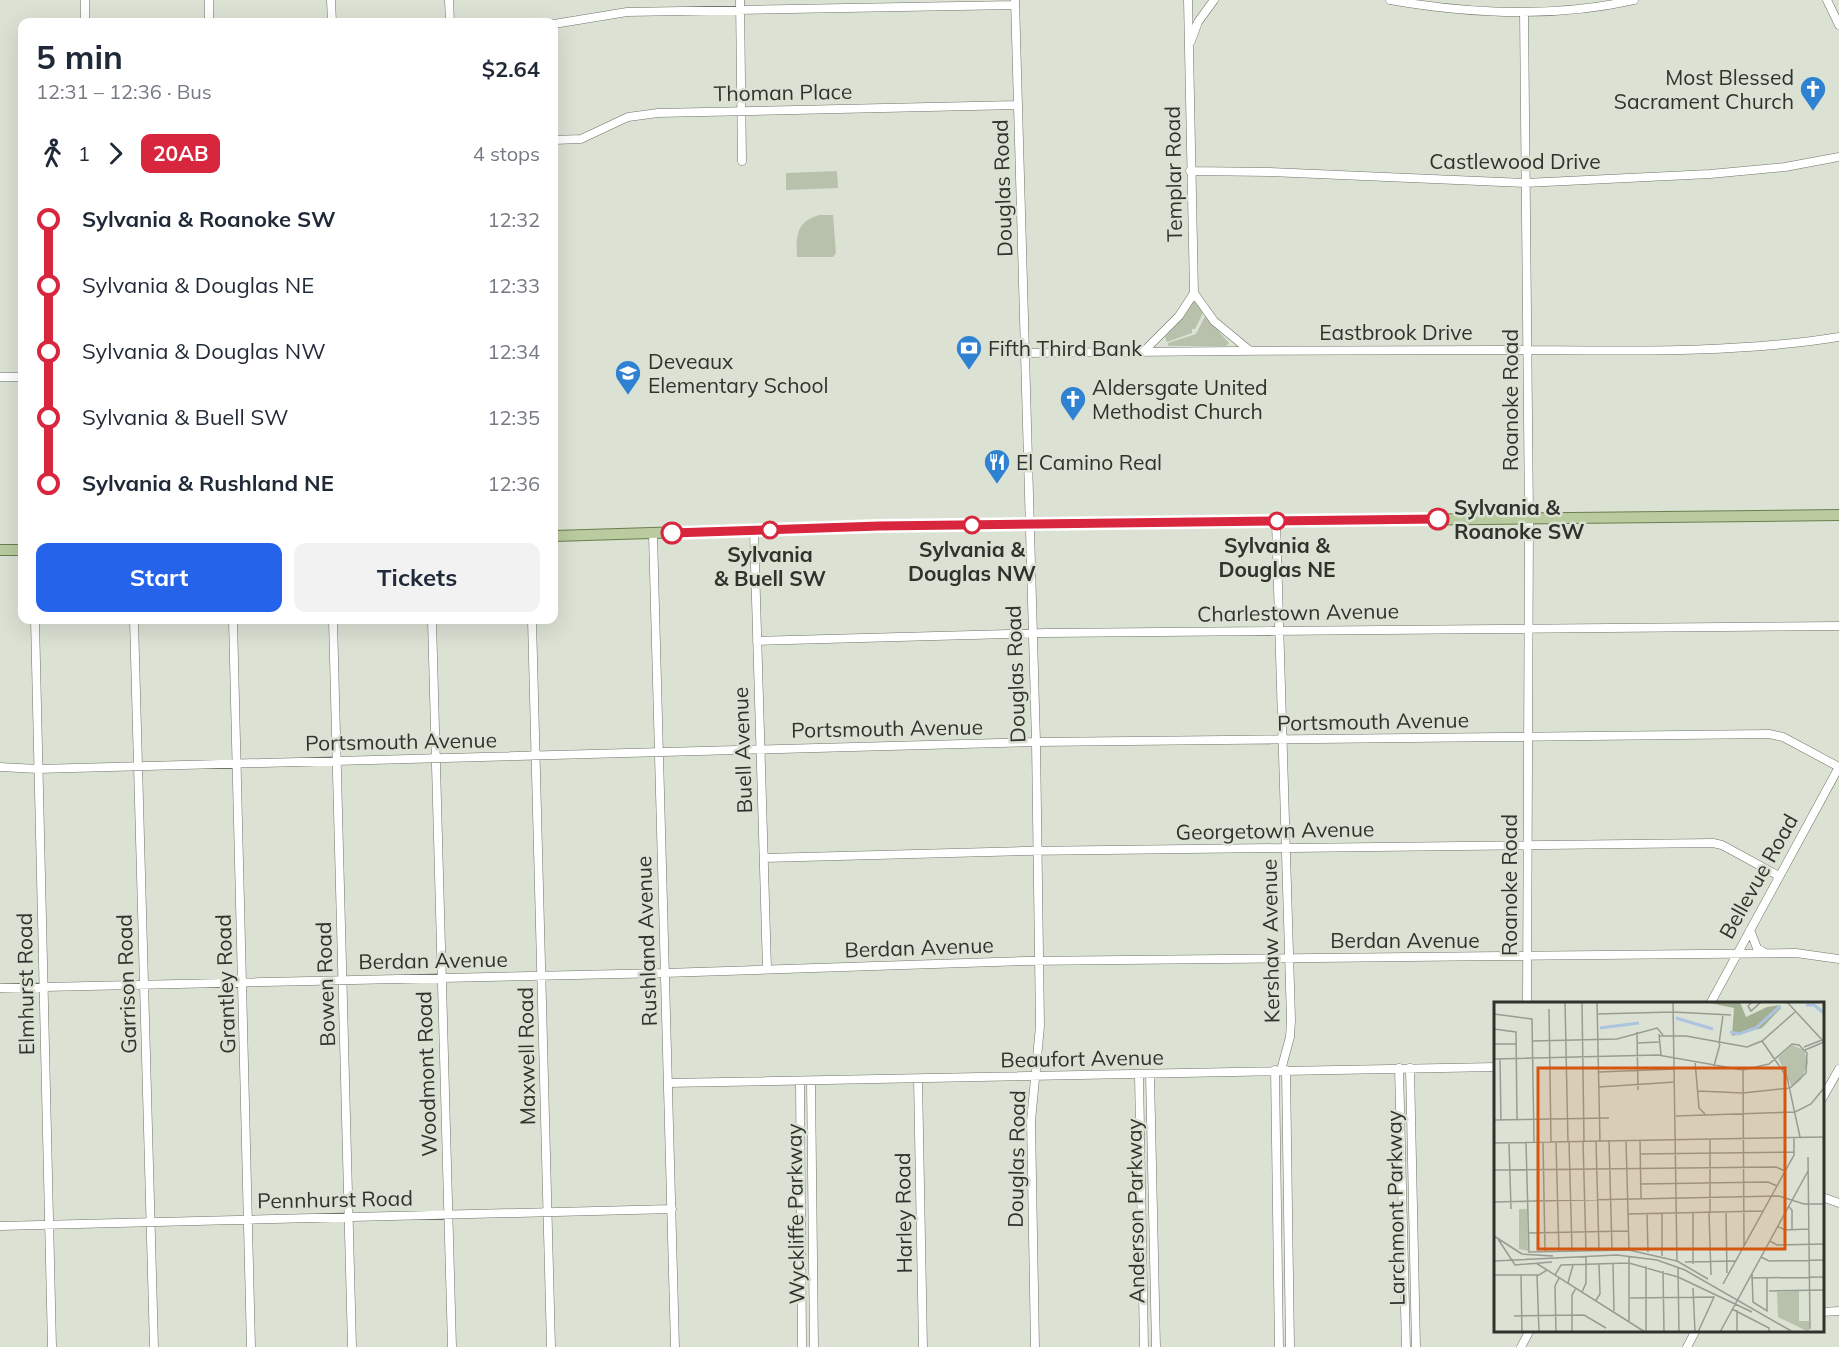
<!DOCTYPE html>
<meta charset="utf-8">
<style>
body{margin:0;font-family:Mulish,sans-serif;background:#f2f2f3;color:#1f2937;height:100vh;display:flex;flex-direction:column;font-size:22px;white-space:nowrap}
*{box-sizing:border-box;margin:0}
p{font-size:20px;color:#747a83}
.icon{flex:none;width:33px;height:33px;fill:none;stroke:currentColor;stroke-width:2;stroke-linecap:round;stroke-linejoin:round}
.map{position:relative;flex:1;overflow:hidden}
.side{position:absolute;left:18px;top:18px;width:540px;height:606px;display:flex;flex-direction:column;background:#fff;border-radius:12px;box-shadow:0 6px 24px #0002}
.side>*{flex:none}
.badge{padding:0 12px;border-radius:9px;font-size:21px;line-height:39px}
.map>.badge{position:absolute;translate:-50% -50%;box-shadow:0 0 0 3px #fff}
.legs{display:flex;align-items:center;gap:9px;height:66px;padding:0 18px;font-size:20px}
.legs p{margin-inline-start:auto}
.headline{display:flex;align-items:center;justify-content:space-between;height:102px;padding:0 18px}
h1{font-size:33px;font-weight:700;line-height:45px}
.primary-button{display:flex;gap:12px;margin-top:auto;padding:12px 18px}
.primary-button a{flex:1;height:69px;border-radius:12px;background:#2563eb;color:#fff;font-size:24px;font-weight:700;line-height:69px;text-align:center}
.primary-button a+a{background:#f2f2f3;color:#1f2937}
ul{padding:0 18px;list-style:none}
li{display:flex;align-items:center;gap:21px;height:66px;font-size:22px}
li i{display:grid;place-items:center;width:9px;height:100%;margin:0 8px;background:currentColor}
li i::after{content:'';width:15px;height:15px;margin:-8px;border:4px solid;border-radius:50%;background:#fff}
li p{margin-inline-start:auto}
li:first-child i{background:linear-gradient(#0000 50%,currentColor 0)}
li:last-child i{background:linear-gradient(currentColor 50%,#0000 0)}
.map>svg:first-child{display:block}
.green{fill:#b7c1ac}
.lines{fill:none;stroke-linecap:round;stroke-linejoin:round}
.minor-casing{stroke:#6f7468;stroke-width:9}
.major-casing{stroke:#6a7f4e;stroke-width:12}
.minor{stroke:#fff;stroke-width:8}
.major{stroke:#b9cb9f;stroke-width:10}
.line-1-casing{stroke:#fff;stroke-width:14}
.line-1{stroke:#d7263d;stroke-width:9}
.stop-1-dot{fill:#fff;stroke:#d7263d;stroke-width:3}
.labels{text-anchor:middle;dominant-baseline:central;stroke-width:5;stroke-linejoin:round;paint-order:stroke}
.poi-label{font-size:21px;fill:#2f322d;stroke:#dbe2d4;text-anchor:start}
.street-label{font-size:21px;fill:#2f322d;stroke:#dbe2d4}
.stop-label{font-size:21px;font-weight:bold;fill:#2f322d;stroke:#dbe2d4}
.inset-river{fill:none;stroke:#acc4df;stroke-width:3}
.inset-road{fill:none;stroke:#969c91;stroke-width:1.5}
.view{fill:#d6550f;fill-opacity:0.15;stroke:#d6550f;stroke-width:3}
.inset-edge{fill:none;stroke:#2f322d;stroke-width:3}
</style>
<div class="map">
<svg width="1839" height="1347" viewBox="0 0 1839 1347">
<rect width="100%" height="100%" fill="#dbe2d4"/>
<!-- green -->
<path class="green" d="M 837,171 L 838,188 L 786,190 L 786,173 Z
M 819,215 L 833,215 L 836,253 L 833,257 L 797,257 C 796,236 796,222 819,215 Z
M 1193,299 L 1203,313 L 1195,329 L 1192,329 L 1192,333 L 1167,342 L 1165,337 L 1181,320 Z
M 1205,316 L 1229,343 L 1226,346 L 1168,346 L 1168,343 L 1196,334 Z"/>
<g class="lines">
<!-- minor casing -->
<g class="minor-casing">
<path id="minor" d="M 85,0 L 85,22
M 209,0 L 209,22
M 331,0 L 332,22
M 449,0 L 450,22
M 740,0 L 742,161
M 1015,0 L 1036,742 L 1040,1026 L 1031,1121 L 1035,1347
M 1390,0 C 1470,14 1554,18 1634,0
M 1827,0 L 1839,25
M 1524,12 L 1529,518 L 1527,1004
M 554,24 L 627,12 L 1015,5
M 1191,41 L 1198,22 L 1214,0
M 554,140 L 581,139 L 628,117 L 658,113 L 1017,105
M 1190,171 L 1270,172 L 1525,183 L 1710,174 L 1785,167 L 1839,157
M 1194,293 L 1214,321 L 1249,350
M 1144,351 L 1179,316 L 1194,293 L 1188,0
M 1025,353 C 1182,351 1338,350 1495,350 C 1609,350 1726,355 1839,337
M 0,377 L 22,377
M 1276,521 L 1291,1020 L 1290,1037 L 1281,1070
M 754,531 L 767,969
M 653,534 L 675,1347
M 35,620 L 52,1347
M 134,620 L 154,1347
M 233,620 L 251,1347
M 333,620 L 352,1347
M 432,620 L 452,1347
M 532,620 L 551,1347
M 757,641 L 1047,633 L 1839,626
M 0,767 L 38,769 L 1036,742 L 1769,734 L 1783,737 L 1839,767
M 764,858 L 1023,851 L 1713,843 L 1722,845 L 1779,876
M 1750,930 L 1757,948 L 1765,953
M 0,988 L 665,973 L 1024,961 L 1796,953 L 1839,959
M 1710,1004 L 1839,767
M 1399,1068 L 1406,1347
M 1410,1068 L 1416,1347
M 1275,1070 L 1279,1347
M 1286,1070 L 1290,1347
M 1139,1075 L 1144,1347
M 1150,1075 L 1156,1347
M 918,1079 L 923,1347
M 800,1081 L 802,1347
M 811,1081 L 814,1347
M 668,1083 L 1496,1067
M 1822,1099 L 1839,1069
M 1822,1197 L 1839,1203
M 0,1226 L 672,1209
M 1822,1312 L 1839,1311
M 1521,1347 L 1530,1330
M 1687,1347 L 1696,1330"/>
</g>
<!-- major casing -->
<g class="major-casing">
<path id="major" d="M 554,536 L 879,526 L 1839,515
M 0,550 L 22,550"/>
</g>
<!-- minor -->
<use href="#minor" class="minor"/>
<!-- major -->
<use href="#major" class="major"/>
</g>
<g class="lines">
<!-- line-1 casing -->
<g class="line-1-casing">
<path id="line-1" d="M 672,533 L 879,526 L 1438,519"/>
</g>
<!-- line-1 -->
<use href="#line-1" class="line-1"/>
</g>
<!-- icons -->
<defs>
<g id="church-pin" transform="scale(1.35)"><path d="M0 17L-7.5 6A9.5 9.5 0 1 1 7.5 6Z" fill="#2e82d1" stroke="#dbe2d4"/><path d="M-1.2-6h2.4v3.5h3.3v2.4h-3.3V6h-2.4V-.1h-3.3v-2.4h3.3Z" fill="#fff"/></g>
<g id="bank-pin" transform="scale(1.35)"><path d="M0 17L-7.5 6A9.5 9.5 0 1 1 7.5 6Z" fill="#2e82d1" stroke="#dbe2d4"/><path d="M-6-4H6V4H-6ZM0-2.3a2.3 2.3 0 1 0 0 4.6a2.3 2.3 0 1 0 0-4.6Z" fill="#fff"/></g>
<g id="school-pin" transform="scale(1.35)"><path d="M0 17L-7.5 6A9.5 9.5 0 1 1 7.5 6Z" fill="#2e82d1" stroke="#dbe2d4"/><path d="M0-5L7-2L0 1L-7-2ZM-4 1L0 2.5L4 1V4Q0 6-4 4Z" fill="#fff"/></g>
<g id="restaurant-pin" transform="scale(1.35)"><path d="M0 17L-7.5 6A9.5 9.5 0 1 1 7.5 6Z" fill="#2e82d1" stroke="#dbe2d4"/><path d="M-5-6h1v4h1v-4h1v4h1v-4h1v5L-1.5 .5V6h-2V.5L-5-1ZM5-6V6H3V1.5H1.5Q1.5-4 5-6Z" fill="#fff"/></g>
</defs>
<g fill-rule="evenodd">
<use href="#church-pin" x="1813" y="89"/>
<use href="#bank-pin" x="969" y="348"/>
<use href="#school-pin" x="628" y="373"/>
<use href="#church-pin" x="1073" y="399"/>
<use href="#restaurant-pin" x="997" y="462"/>
</g>
<!-- markers -->
<g class="stop-1-dot">
<circle cx="1438" cy="519" r="10"/>
<circle cx="1277" cy="521" r="8"/>
<circle cx="972" cy="525" r="8"/>
<circle cx="770" cy="530" r="8"/>
<circle cx="672" cy="533" r="10"/>
</g>
<g class="labels">
<!-- poi labels -->
<g class="poi-label">
<text x="1794" y="77" text-anchor="end">Most Blessed<tspan x="1794" dy="24">Sacrament Church</tspan></text>
<text x="988" y="348">Fifth Third Bank</text>
<text x="648" y="361">Deveaux<tspan x="648" dy="24">Elementary School</tspan></text>
<text x="1092" y="387">Aldersgate United<tspan x="1092" dy="24">Methodist Church</tspan></text>
<text x="1016" y="462">El Camino Real</text>
</g>
<!-- street labels -->
<g class="street-label">
<text transform="translate(783 92) rotate(-1)">Thoman Place</text>
<text x="1515" y="161">Castlewood Drive</text>
<text transform="translate(1173 174) rotate(-91)">Templar Road</text>
<text transform="translate(1002 188) rotate(-92)">Douglas Road</text>
<text x="1396" y="332">Eastbrook Drive</text>
<text transform="translate(1510 400) rotate(-90)">Roanoke Road</text>
<text transform="translate(1298 612) rotate(-1)">Charlestown Avenue</text>
<text transform="translate(1015 674) rotate(-92)">Douglas Road</text>
<text transform="translate(1373 721) rotate(-1)">Portsmouth Avenue</text>
<text transform="translate(887 728) rotate(-1)">Portsmouth Avenue</text>
<text transform="translate(401 741) rotate(-1)">Portsmouth Avenue</text>
<text transform="translate(742 750) rotate(-92)">Buell Avenue</text>
<text transform="translate(1275 830) rotate(-1)">Georgetown Avenue</text>
<text transform="translate(1758 876) rotate(-61)">Bellevue Road</text>
<text transform="translate(1509 885) rotate(-90)">Roanoke Road</text>
<text x="1405" y="940">Berdan Avenue</text>
<text transform="translate(646 941) rotate(-92)">Rushland Avenue</text>
<text transform="translate(1270 941) rotate(-91)">Kershaw Avenue</text>
<text transform="translate(919 947) rotate(-2)">Berdan Avenue</text>
<text transform="translate(433 960) rotate(-1)">Berdan Avenue</text>
<text transform="translate(25 984) rotate(-91)">Elmhurst Road</text>
<text transform="translate(126 984) rotate(-92)">Garrison Road</text>
<text transform="translate(225 984) rotate(-92)">Grantley Road</text>
<text transform="translate(325 984) rotate(-92)">Bowen Road</text>
<text transform="translate(526 1056) rotate(-91)">Maxwell Road</text>
<text transform="translate(1082 1058) rotate(-1)">Beaufort Avenue</text>
<text transform="translate(426 1074) rotate(-92)">Woodmont Road</text>
<text transform="translate(1016 1159) rotate(-89)">Douglas Road</text>
<text transform="translate(335 1199) rotate(-1)">Pennhurst Road</text>
<text transform="translate(1395 1208) rotate(-91)">Larchmont Parkway</text>
<text transform="translate(1135 1211) rotate(-91)">Anderson Parkway</text>
<text transform="translate(903 1213) rotate(-91)">Harley Road</text>
<text transform="translate(795 1214) rotate(-91)">Wyckliffe Parkway</text>
</g>
<!-- stop labels -->
<g class="stop-label">
<text x="1454" y="507" text-anchor="start">Sylvania &amp;<tspan x="1454" dy="24">Roanoke SW</tspan></text>
<text x="1277" y="545">Sylvania &amp;<tspan x="1277" dy="24">Douglas NE</tspan></text>
<text x="972" y="549">Sylvania &amp;<tspan x="972" dy="24">Douglas NW</tspan></text>
<text x="770" y="554">Sylvania<tspan x="770" dy="24">&amp; Buell SW</tspan></text>
</g>
</g>
<!-- overview -->
<g transform="translate(1494 1002)">
<rect width="330" height="330" fill="#dbe2d4"/>
<path d="M 298,43 L 310,48 L 314,61 L 307,78 L 298,85 L 284,56 ZM 25,207 L 33,207 L 34,249 L 25,247 ZM 305,289 L 305,319 L 315,319 L 315,330 L 284,315 L 283,290 Z" fill="#b7c1ac"/>
<path d="M 211,0 L 246,0 L 252,15 L 273,5 L 286,3 L 287,6 L 268,26 L 238,34 L 240,6 Z" fill="#a2b091"/>
<path class="inset-river" d="M 312,3 L 320,3 L 330,11M 182,16 L 219,27M 106,26 L 145,21M 236,30 L 245,32 L 262,26 L 286,4"/>
<path class="inset-road" d="M 71,0 L 74,140M 88,0 L 90,139M 103,0 L 106,139M 179,0 L 183,260M 258,0 L 254,4 L 257,9 L 267,0M 293,0 L 330,40M 55,7 L 57,140M 0,12 L 38,17 L 40,140M 103,12 L 179,10 L 237,13M 0,27 L 22,30 L 23,117M 143,30 L 144,88M 165,32 L 167,53M 165,34 L 192,34 L 253,45 L 268,39 L 301,10M 39,39 L 123,37 L 163,26 L 169,33M 268,39 L 293,75 L 306,135M 143,41 L 165,40M 0,42 L 22,42M 225,42 L 229,13M 310,45 L 328,38M 311,48 L 330,40M 0,57 L 164,53 L 249,68 L 275,62 L 298,42 L 305,43 L 313,51 L 312,71 L 296,86 L 249,91 L 204,89M 6,57 L 7,118M 201,59 L 205,106 L 211,112M 220,64 L 226,42M 249,68 L 250,244M 105,70 L 181,67M 105,85 L 181,80M 182,114 L 301,110 L 317,102 L 330,86M 0,118 L 115,116M 216,137 L 216,210M 115,138 L 118,248M 132,138 L 135,247M 146,138 L 147,196M 75,139 L 78,249M 89,139 L 92,248M 102,139 L 105,248M 49,140 L 51,249M 0,141 L 330,135M 15,141 L 17,207M 32,141 L 35,250 L 135,248 L 183,259M 62,141 L 65,250M 146,152 L 300,150M 314,155 L 316,327M 0,168 L 282,165 L 291,169M 147,182 L 274,180 L 283,184M 0,188 L 0,223M 0,200 L 285,194 L 310,202 L 330,202M 294,204 L 298,208 L 298,228M 215,210 L 217,273M 232,210 L 233,271M 153,211 L 154,250M 168,211 L 168,254M 199,211 L 199,262M 134,212 L 269,209M 283,224 L 291,228 L 315,227M 35,231 L 134,229M 0,234 L 28,252M 4,237 L 21,263 L 58,260M 276,239 L 283,243 L 330,242M 28,252 L 59,254M 267,255 L 275,259 L 330,258M 0,259 L 123,253 L 163,258 L 191,268 L 299,330M 183,259 L 214,277M 191,260 L 241,259M 42,261 L 151,330M 119,262 L 120,309M 184,266 L 185,330M 169,269 L 170,330M 258,271 L 259,300 L 273,309 L 273,276M 0,273 L 45,273 L 53,268M 27,273 L 28,330M 43,273 L 45,330M 61,273 L 67,263 L 135,261 L 184,275M 184,275 L 258,310M 257,276 L 330,275M 74,281 L 79,263M 229,282 L 300,153 L 300,135M 199,286 L 201,330M 275,289 L 330,288M 88,290 L 92,281 L 92,255M 136,296 L 220,295 L 204,330M 102,298 L 106,292 L 105,262M 238,307 L 275,326 L 275,330M 243,308 L 243,330M 20,314 L 90,313 L 112,326M 135,320 L 135,254M 62,330 L 61,284 L 65,276M 78,330 L 78,293 L 82,286M 152,330 L 152,264M 226,330 L 314,169"/>
<path class="view" d="M 44,66 L 291,66 L 291,247 L 44,247 Z"/>
<rect width="330" height="330" class="inset-edge"/>
</g>
</svg>
<section class="side">
<div class="headline"><div><h1>5 min</h1><p>12:31 – 12:36 · Bus</p></div><b>$2.64</b></div>
<div class="legs"><svg class="icon" aria-label="walk" viewBox="0 0 24 24"><circle cx="13" cy="4" r="2"/><path d="M13 8l-2 6 4 7M11 14l-3 7M7 12l3-4h3l4 4"/></svg>1<svg class="icon" aria-label="forward" viewBox="0 0 24 24"><path d="M9 5l7 7-7 7"/></svg><b class="badge" style="background:#d7263d;color:#fff">20AB</b><p>4 stops</p></div>
<ul>
<li><i style="color:#d7263d"></i><b>Sylvania &amp; Roanoke SW</b><p>12:32</p></li>
<li><i style="color:#d7263d"></i><span>Sylvania &amp; Douglas NE</span><p>12:33</p></li>
<li><i style="color:#d7263d"></i><span>Sylvania &amp; Douglas NW</span><p>12:34</p></li>
<li><i style="color:#d7263d"></i><span>Sylvania &amp; Buell SW</span><p>12:35</p></li>
<li><i style="color:#d7263d"></i><b>Sylvania &amp; Rushland NE</b><p>12:36</p></li>
</ul>
<div class="primary-button"><a>Start</a><a>Tickets</a></div>
</section>
</div>
